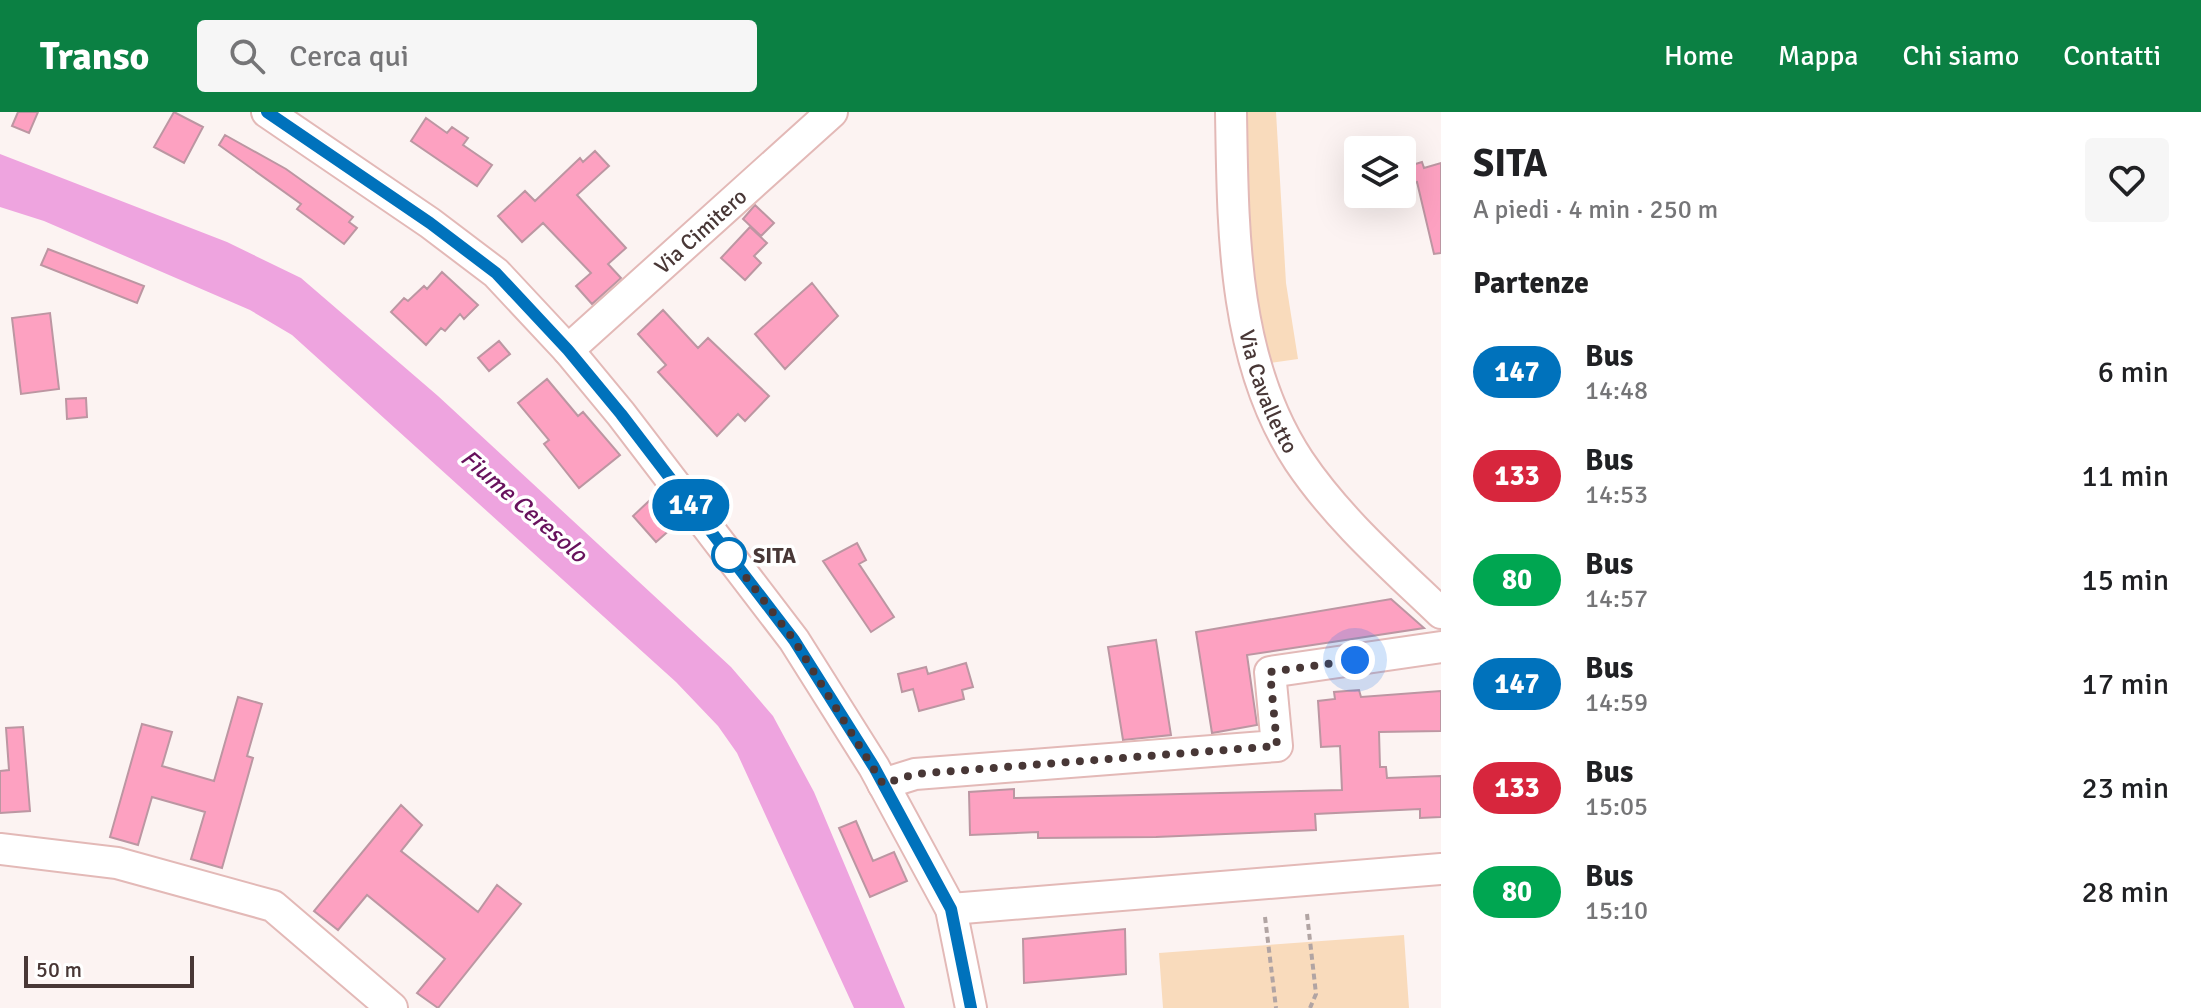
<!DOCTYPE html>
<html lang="it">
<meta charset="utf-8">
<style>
body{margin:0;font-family:Signika,sans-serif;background:#f6f6f6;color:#202124;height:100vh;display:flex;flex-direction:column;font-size:30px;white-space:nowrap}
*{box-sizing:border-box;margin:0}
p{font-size:26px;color:#757577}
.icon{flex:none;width:44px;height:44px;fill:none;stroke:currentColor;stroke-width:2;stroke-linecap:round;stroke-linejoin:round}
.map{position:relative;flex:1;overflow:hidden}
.panel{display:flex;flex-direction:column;background:#fff;width:760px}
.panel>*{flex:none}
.badge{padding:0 16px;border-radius:26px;font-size:28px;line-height:52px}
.fabs{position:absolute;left:1344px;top:24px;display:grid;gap:16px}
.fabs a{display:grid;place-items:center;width:72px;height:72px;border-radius:8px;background:#fff;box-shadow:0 8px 32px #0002;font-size:40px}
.scale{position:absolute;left:24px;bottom:20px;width:170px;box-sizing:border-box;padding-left:8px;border:4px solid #483736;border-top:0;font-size:22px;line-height:28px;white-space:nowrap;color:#483736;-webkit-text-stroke:6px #fff;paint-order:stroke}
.you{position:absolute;width:40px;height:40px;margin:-20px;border:6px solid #fff;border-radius:50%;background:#1a73e8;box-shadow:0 0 0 12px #1a73e833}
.map>.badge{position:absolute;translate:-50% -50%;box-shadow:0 0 0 4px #fff}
h2{padding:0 32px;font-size:30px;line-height:72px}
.round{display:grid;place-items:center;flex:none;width:84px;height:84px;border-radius:8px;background:#f6f6f6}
.overview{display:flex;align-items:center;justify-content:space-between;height:136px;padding:0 32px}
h1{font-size:38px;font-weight:700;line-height:60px}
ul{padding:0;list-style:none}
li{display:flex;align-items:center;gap:24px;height:104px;padding:0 32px}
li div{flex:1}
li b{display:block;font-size:30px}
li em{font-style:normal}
li .badge{min-width:88px;font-weight:700;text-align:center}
header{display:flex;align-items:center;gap:48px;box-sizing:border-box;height:112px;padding:0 40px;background:#0b8043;color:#fff}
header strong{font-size:38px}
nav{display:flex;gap:44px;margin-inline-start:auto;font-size:28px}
.search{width:560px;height:72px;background:#f6f6f6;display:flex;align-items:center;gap:20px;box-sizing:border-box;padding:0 28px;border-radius:8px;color:#757577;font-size:30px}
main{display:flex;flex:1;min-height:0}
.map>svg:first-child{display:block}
.green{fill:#f9dbbc}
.water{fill:#eea4df}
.building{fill:#fda1c1;stroke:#bc96a2;stroke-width:2}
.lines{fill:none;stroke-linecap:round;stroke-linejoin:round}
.minor-casing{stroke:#e3b9b7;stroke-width:34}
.path{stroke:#b1a4a3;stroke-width:4;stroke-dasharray:6 4;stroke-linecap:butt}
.minor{stroke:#fff;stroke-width:30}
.line-casing{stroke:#fff;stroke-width:18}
.line{stroke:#0072bc;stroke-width:12}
.walk{stroke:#483736;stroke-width:8;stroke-dasharray:0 14.4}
.stop-dot{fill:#fff;stroke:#0072bc;stroke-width:4}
.labels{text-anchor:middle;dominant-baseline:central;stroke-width:7;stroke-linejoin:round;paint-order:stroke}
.street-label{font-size:22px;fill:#483736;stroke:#fff}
.stop-label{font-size:22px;font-weight:bold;fill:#483736;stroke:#fff;text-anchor:start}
.water-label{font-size:24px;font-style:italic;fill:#67115c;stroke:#fff}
</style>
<header>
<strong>Transo</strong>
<div class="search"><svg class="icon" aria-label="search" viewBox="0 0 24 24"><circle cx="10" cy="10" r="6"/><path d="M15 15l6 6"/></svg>Cerca qui</div>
<nav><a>Home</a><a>Mappa</a><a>Chi siamo</a><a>Contatti</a></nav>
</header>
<main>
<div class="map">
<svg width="1441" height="896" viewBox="0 0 1441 896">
<rect width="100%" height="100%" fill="#fcf3f2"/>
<!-- green -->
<path class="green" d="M 1234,0 L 1276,0 L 1286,171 L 1298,247 L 1264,252 Z
M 1404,823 L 1409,896 L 1163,896 L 1159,841 Z"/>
<!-- water -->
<path class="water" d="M 0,42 L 227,130 L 301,166 L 438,284 L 731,555 L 773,604 L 814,680 L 905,896 L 854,896 L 737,641 L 718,614 L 676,570 L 292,223 L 250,198 L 44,109 L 0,95 Z"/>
<!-- building -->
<path class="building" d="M 18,0 L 38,0 L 29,21 L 12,14 Z
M 174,0 L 203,15 L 184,51 L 154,35 Z
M 426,6 L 447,21 L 452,15 L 468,26 L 463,33 L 492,53 L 477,74 L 411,29 Z
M 225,23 L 286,57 L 353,105 L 349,110 L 357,116 L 344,132 L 297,97 L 301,92 L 219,33 Z
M 595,39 L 609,54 L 577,83 L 626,136 L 608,152 L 621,166 L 592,192 L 576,174 L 591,161 L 543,111 L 522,130 L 498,104 L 525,79 L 535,89 L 580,46 L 583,50 Z
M 1422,50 L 1424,56 L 1441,51 L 1441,141 L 1434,142 L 1417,70 L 1402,74 L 1402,56 Z
M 755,93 L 774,111 L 761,124 L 743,107 Z
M 750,115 L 767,131 L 754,144 L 761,151 L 745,168 L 721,146 Z
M 48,137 L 144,174 L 137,191 L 41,153 Z
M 442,160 L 478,193 L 464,207 L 460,202 L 445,219 L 441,216 L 426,233 L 391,200 L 404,186 L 408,189 L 424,174 L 427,177 Z
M 812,171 L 838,204 L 785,257 L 755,222 Z
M 663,198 L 698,236 L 708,226 L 769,284 L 745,309 L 738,302 L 717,324 L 658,260 L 666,253 L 638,222 Z
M 50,201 L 59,277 L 21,282 L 12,206 Z
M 499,229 L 510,242 L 489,259 L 478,246 Z
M 547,267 L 578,304 L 583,300 L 620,343 L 579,376 L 544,332 L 549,328 L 518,291 Z
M 86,286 L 87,305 L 67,307 L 66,287 Z
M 649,389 L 672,416 L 656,430 L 633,404 Z
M 857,431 L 866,448 L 859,452 L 894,505 L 871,520 L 823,449 Z
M 1391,487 L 1424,516 L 1247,543 L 1257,613 L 1212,621 L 1196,520 Z
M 1156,528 L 1171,623 L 1123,628 L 1108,535 Z
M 966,551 L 973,575 L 962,578 L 964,587 L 919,599 L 913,577 L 902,580 L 898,562 L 926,555 L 928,562 Z
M 1359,578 L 1361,585 L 1441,579 L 1441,619 L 1379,620 L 1380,655 L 1386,655 L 1387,666 L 1441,664 L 1441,705 L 1420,706 L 1420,697 L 1315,702 L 1316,718 L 1156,725 L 1038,726 L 1038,720 L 970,723 L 969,680 L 1014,677 L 1014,686 L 1342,678 L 1340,634 L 1321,635 L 1318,589 L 1335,587 L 1334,580 Z
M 238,585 L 262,592 L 247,644 L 253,646 L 222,756 L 191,747 L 205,700 L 152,685 L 138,733 L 110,725 L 142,612 L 172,620 L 162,654 L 214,669 Z
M 23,615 L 30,699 L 0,701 L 0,659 L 9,658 L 6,616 Z
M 401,693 L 422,713 L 401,739 L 478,800 L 497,773 L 521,792 L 438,896 L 417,881 L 445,847 L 367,783 L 338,818 L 314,799 Z
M 856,709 L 873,749 L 894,740 L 907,769 L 870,785 L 839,716 Z
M 1125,817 L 1126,862 L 1024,871 L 1023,827 Z"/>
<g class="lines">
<!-- minor casing -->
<g class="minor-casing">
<g id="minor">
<path d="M 267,0 L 430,111 L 496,161 L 568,238 L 621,302 L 794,528 L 874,655 L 951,797 L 971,896"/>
<path id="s1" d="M 1231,0 C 1233,116 1232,248 1299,349 C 1338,407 1391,453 1441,501"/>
<path id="s2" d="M 568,238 L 832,0"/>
<path d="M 883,672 L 915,662 L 1277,634 L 1270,560 L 1441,535"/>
<path d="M 0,737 L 117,751 L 273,794 L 392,896"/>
<path d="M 951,797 L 1441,757"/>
</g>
</g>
<!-- path -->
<path class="path" d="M 1307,802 L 1316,882 L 1310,896
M 1265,805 L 1276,896"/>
<!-- minor -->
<use href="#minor" class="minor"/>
</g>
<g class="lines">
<!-- line casing -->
<g class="line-casing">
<path id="line" d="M 267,0 L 430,111 L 496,161 L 568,238 L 621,302 L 794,528 L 874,655 L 951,797 L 971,896"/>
</g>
<!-- line -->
<use href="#line" class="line"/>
<!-- walk -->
<path class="walk" d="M 729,443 L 794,528 L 883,672 L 915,662 L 1277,634 L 1270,560 L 1355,548"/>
</g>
<!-- markers -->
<circle class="stop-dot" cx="729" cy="443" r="16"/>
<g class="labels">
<!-- street labels -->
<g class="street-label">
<text stroke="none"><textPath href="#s2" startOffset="178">Via Cimitero</textPath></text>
<text stroke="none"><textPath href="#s1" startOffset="284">Via Cavalletto</textPath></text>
</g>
<!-- stop labels -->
<g class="stop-label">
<text x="753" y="443">SITA</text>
</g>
<!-- water labels -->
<g class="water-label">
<text transform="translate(524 394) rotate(41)">Fiume Ceresolo</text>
</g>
</g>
</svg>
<div class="fabs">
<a><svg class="icon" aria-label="layers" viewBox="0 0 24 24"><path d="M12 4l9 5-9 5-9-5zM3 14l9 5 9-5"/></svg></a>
</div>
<div class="scale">50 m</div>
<div class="you" style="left:1355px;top:548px"></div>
<b class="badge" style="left:691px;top:393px;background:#0072bc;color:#fff">147</b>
</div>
<section class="panel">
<div class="overview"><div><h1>SITA</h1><p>A piedi · 4 min · 250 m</p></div><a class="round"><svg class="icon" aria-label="heart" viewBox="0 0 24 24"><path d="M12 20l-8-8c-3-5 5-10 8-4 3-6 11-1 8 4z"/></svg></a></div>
<h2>Partenze</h2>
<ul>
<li><span class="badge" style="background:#0072bc;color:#fff">147</span><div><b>Bus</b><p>14:48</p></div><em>6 min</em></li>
<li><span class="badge" style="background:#d7263d;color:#fff">133</span><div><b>Bus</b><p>14:53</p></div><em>11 min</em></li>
<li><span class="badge" style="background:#00a651;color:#fff">80</span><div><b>Bus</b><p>14:57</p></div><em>15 min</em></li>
<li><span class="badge" style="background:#0072bc;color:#fff">147</span><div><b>Bus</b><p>14:59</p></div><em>17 min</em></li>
<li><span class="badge" style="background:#d7263d;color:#fff">133</span><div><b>Bus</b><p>15:05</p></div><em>23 min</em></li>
<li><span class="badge" style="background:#00a651;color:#fff">80</span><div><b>Bus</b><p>15:10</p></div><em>28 min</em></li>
</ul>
</section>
</main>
